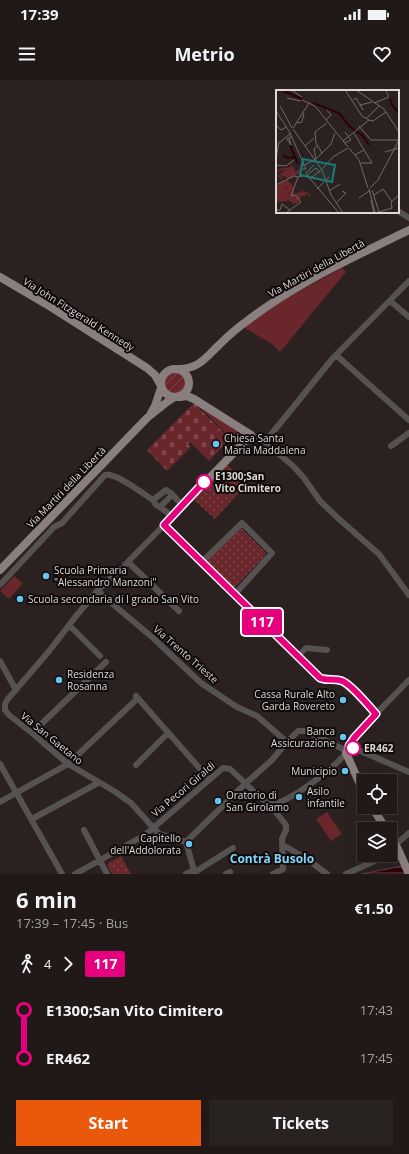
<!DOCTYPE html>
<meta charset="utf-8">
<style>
body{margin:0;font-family:"Open Sans",sans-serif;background:#282221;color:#f1f3f6;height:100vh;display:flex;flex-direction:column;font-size:15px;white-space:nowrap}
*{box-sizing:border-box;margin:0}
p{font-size:13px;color:#a2a0a2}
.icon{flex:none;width:22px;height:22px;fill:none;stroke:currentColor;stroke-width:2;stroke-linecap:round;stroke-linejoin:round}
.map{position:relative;height:794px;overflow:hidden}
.sheet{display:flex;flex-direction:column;background:#201918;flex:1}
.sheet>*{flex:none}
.badge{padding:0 8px;border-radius:3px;font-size:14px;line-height:26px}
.controls{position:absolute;left:357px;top:694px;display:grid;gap:8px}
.controls a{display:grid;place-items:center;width:40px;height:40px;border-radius:0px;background:#201918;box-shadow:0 4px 16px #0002,0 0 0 1px #3d3837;font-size:20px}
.map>.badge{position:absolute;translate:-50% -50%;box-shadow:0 0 0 2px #fff}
.legs{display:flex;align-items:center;gap:6px;height:44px;padding:0 16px;font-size:13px}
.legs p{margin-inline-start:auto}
.overview{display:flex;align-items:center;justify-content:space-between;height:68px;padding:0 16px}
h1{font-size:22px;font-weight:700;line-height:30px}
.cta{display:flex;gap:8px;margin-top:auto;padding:8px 16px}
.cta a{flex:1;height:46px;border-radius:0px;background:#ea580c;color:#fff;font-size:16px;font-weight:700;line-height:46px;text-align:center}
.cta a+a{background:#282221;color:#f1f3f6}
ul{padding:0 16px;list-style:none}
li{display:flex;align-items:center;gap:14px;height:48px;font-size:15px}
li i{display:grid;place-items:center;width:6px;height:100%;margin:0 5px;background:currentColor}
li i::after{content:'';width:10px;height:10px;margin:-5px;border:3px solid;border-radius:50%;background:#201918}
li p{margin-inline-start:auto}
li:first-child i{background:linear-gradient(#0000 50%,currentColor 0)}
li:last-child i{background:linear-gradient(currentColor 50%,#0000 0)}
.status{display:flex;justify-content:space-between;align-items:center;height:28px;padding:0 20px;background:#201918;direction:ltr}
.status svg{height:11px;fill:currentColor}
header{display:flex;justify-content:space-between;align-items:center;height:52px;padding:0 16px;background:#201918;font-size:18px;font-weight:700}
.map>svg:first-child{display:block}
.grass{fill:#69272b}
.cemetery{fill:url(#cemetery-stones)}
.park{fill:url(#park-dots)}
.garden{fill:url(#garden-furrows)}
.water{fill:url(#water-rules);stroke:#624144}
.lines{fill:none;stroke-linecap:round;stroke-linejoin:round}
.minor{stroke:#575252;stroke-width:6}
.major{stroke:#8a7f7f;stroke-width:8}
.line-1-casing{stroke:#fff;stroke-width:9}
.line-1{stroke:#e6007e;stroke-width:6}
.poi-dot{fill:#66c4ef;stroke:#100b0b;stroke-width:1.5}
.stop-1-dot{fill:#fff;stroke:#e6007e;stroke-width:2}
.labels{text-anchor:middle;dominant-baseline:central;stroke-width:4;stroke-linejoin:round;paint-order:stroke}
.street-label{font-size:10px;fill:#ddd7d6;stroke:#100b0b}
.poi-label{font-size:10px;fill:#ddd7d6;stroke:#100b0b;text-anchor:start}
.stop-label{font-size:10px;font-weight:bold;fill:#ddd7d6;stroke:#100b0b;text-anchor:start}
.quarter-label{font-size:12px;font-weight:bold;fill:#7fd5fc;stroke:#100b0b}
.inset-river{fill:none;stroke:#2e0106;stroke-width:2}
.inset-road{fill:none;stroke:#726a69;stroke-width:1}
.view{fill:#197b73;fill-opacity:0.15;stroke:#197b73;stroke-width:2}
.inset-edge{fill:none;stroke:#ddd7d6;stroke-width:2}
</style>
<div class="status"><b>17:39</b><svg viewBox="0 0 49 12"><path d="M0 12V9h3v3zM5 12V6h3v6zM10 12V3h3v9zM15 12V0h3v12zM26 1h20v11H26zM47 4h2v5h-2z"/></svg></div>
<header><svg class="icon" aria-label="menu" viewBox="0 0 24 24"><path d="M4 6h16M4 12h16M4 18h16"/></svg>Metrio<svg class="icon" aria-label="heart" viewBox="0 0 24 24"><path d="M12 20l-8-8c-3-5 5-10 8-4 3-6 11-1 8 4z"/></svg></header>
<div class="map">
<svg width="409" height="794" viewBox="0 0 409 794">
<defs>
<pattern id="cemetery-stones" width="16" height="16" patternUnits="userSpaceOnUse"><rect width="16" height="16" fill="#69272b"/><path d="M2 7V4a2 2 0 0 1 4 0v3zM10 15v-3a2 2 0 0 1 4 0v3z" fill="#7e4649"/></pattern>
<pattern id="park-dots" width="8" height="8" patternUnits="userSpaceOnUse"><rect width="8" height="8" fill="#69272b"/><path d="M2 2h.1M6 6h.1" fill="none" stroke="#7e4649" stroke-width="1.8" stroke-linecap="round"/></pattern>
<pattern id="garden-furrows" width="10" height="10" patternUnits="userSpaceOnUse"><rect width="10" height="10" fill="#69272b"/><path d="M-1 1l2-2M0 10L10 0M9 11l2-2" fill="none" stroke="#7e4649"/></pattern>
<pattern id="water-rules" width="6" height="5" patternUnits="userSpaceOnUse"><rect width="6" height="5" fill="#2e0106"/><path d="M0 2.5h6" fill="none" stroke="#4c252a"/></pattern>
</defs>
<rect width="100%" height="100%" fill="#2a2120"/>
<!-- grass -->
<path class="grass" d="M 342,188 L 346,192 L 280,272 L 272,264 L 243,247 L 272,226 Z
M 195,322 L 244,353 L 244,359 L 237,365 Z
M 14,496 L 23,503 L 9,519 L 0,511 Z
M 327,732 L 342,754 L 331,761 L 316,739 Z"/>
<!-- cemetery -->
<path class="cemetery" d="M 194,323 L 230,359 L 209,381 L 190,362 L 188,364 L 191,367 L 167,391 L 147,370 Z"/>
<!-- park -->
<path class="park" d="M 226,383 L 246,405 L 215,439 L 192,418 Z
M 240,447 L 266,473 L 263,478 L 234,508 L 207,481 Z
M 121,776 L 131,794 L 112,794 L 107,784 Z"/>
<!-- garden -->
<path class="garden" d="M164 303a11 11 0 1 1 22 0a11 11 0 1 1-22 0Z"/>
<!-- water -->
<path class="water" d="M 402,786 L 405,794 L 362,794 Z"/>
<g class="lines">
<!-- minor -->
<path class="minor" d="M 398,131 L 409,138
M 390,221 L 409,237
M 336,275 L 409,340
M 251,355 L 265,362 L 293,386 L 304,398 L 320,421 L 340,440 L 379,474 L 409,515
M 265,362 L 333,278 L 409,201
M 391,366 L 409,353
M 171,413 L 182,425
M 153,420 L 166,410 L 171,413 L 171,416 L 160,427
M 164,445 L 122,488 L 98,510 L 76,536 L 50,570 L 7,620 L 5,624 L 5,630 L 9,635 L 32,653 L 68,684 L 114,711 L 131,723 L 159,754 L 186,762
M 128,482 L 179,531
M 202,482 L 242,443 L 272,473 L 235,514
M 0,505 L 54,447 L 62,443 L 105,395 C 116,392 143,414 153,420 L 156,425 L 160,427 L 172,436
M 98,510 L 103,516 L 152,557 L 201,603 L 237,627 L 257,636 L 287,662 L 298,651 L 306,651 L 347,671
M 69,545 L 100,576
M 298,576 L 306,568 L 327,570
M 0,581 L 16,610
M 136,616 L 209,699
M 376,634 L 409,600
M 32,653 L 106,582
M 349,666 L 409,692
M 0,684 L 62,794
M 136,685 L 168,653
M 0,722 L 68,684 L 138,618
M 272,724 C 290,722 334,688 346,673
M 272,724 L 275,731 L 286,745 L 286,750 L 282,759 L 283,789 L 273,794
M 32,739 L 98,703
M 84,750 L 107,794
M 186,762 L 246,703 L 272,680 L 287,662
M 186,762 L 195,794
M 283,765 L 307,779 L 327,794
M 395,765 L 409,753
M 195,792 L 233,768
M 75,794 L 145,755 L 223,688 L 230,689 C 240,697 261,722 272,724
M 186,794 L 194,790
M 226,794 L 230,792
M 346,794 L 388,775"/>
<!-- major -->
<path class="major" d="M 0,197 L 51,227 L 147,288 L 155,295 L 160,304
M161 303a14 14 0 1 1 28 0a14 14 0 1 1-28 0Z
M 179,289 C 200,288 205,278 219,265 C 228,256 237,248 247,241 C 296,203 354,177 409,150
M 180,317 L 187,316 L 194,319 L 251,355 L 164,445 L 320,598 L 342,601 L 355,612 L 376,634 L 354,658 L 346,673 L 364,713
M 151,333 L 155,326 L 161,308
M 0,490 L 147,338 L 167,322 L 173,318
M 372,727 L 386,749
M 390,756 L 398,769 L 409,794"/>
</g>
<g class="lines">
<!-- line-1 casing -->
<g class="line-1-casing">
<path id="line-1" d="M 204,402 L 164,445 L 320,598 C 327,601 335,598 342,601 C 351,604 369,626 376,634 L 354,658 L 349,666 L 353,668"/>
</g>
<!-- line-1 -->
<use href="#line-1" class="line-1"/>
</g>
<!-- markers -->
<g class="poi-dot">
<circle cx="216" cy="364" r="4"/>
<circle cx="46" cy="496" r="4"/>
<circle cx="20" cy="519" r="4"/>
<circle cx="59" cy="600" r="4"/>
<circle cx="343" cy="620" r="4"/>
<circle cx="343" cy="657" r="4"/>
<circle cx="345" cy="691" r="4"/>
<circle cx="299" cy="717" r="4"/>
<circle cx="218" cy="721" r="4"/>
<circle cx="189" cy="764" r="4"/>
</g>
<g class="stop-1-dot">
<circle cx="204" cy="402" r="7"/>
<circle cx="353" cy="668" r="7"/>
</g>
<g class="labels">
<!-- street labels -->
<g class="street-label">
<text transform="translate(316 188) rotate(-29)">Via Martiri della Libertà</text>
<text transform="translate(79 234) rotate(32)">Via John Fitzgerald Kennedy</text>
<text transform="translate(66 407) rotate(-46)">Via Martiri della Libertà</text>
<text transform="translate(186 574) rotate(41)">Via Trento Trieste</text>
<text transform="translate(52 658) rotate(39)">Via San Gaetano</text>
<text transform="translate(183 709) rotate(-40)">Via Pecori Giraldi</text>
</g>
<!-- poi labels -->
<g class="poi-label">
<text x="224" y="358">Chiesa Santa<tspan x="224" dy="12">Maria Maddalena</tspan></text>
<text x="54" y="490">Scuola Primaria<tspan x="54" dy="12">"Alessandro Manzoni"</tspan></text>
<text x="28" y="519">Scuola secondaria di I grado San Vito</text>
<text x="67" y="594">Residenza<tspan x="67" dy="12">Rosanna</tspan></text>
<text x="335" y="614" text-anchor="end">Cassa Rurale Alto<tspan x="335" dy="12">Garda Rovereto</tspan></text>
<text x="335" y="651" text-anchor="end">Banca<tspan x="335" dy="12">Assicurazione</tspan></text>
<text x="337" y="691" text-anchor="end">Municipio</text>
<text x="307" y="711">Asilo<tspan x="307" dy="12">infantile</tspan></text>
<text x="226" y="715">Oratorio di<tspan x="226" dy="12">San Girolamo</tspan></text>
<text x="181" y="758" text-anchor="end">Capitello<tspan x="181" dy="12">dell'Addolorata</tspan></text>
</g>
<!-- stop labels -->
<g class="stop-label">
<text x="215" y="396">E1300;San<tspan x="215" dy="12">Vito Cimitero</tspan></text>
<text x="364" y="668">ER462</text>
</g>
<!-- quarter labels -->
<g class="quarter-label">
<text x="272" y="778">Contrà Busolo</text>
</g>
</g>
<!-- overview -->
<g transform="translate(276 10)">
<rect width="123" height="123" fill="#2a2120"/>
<path d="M 11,78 L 16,78 L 20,82 L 23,78 L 24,83 L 12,89 L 7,85 L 6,90 L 5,84 ZM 10,89 L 17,96 L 18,104 L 26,102 L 25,100 L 34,104 L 35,107 L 30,104 L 28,107 L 26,105 L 22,113 L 15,114 L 17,112 L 13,111 L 12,105 L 15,102 L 10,101 L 11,97 L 8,94 Z" fill="#69272b"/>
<path d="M 16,73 L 15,75 L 20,80 L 12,78 L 7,87 L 6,84 L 4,86 L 12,97 L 9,98 L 10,101 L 15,100 L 12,105 L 15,107 L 11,111 L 1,112 L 0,119 L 0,96 L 7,91 L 2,86 L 10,79 L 0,82 L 3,79 L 15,77 L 14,74 Z" fill="#69272b"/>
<path class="inset-river" d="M 5,0 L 26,9M 113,6 L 116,15 L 123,23M 37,13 L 63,23 L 73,36 L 87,46 L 93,55M 14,55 L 22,74M 7,65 L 12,68 L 19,67"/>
<path class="inset-road" d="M 15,0 L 26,7M 69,0 L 86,26 L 93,30 L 97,31 L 110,22M 80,0 L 108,19 L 123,42M 11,8 L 25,11M 26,10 L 39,16 L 72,57M 77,10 L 80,8 L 87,20M 98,13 L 113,7 L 110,1M 84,15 L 96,12M 4,16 L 16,38M 0,21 L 13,41M 91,28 L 103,16M 50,30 L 55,25 L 51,20M 21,33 L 26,32 L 28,23M 0,35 L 5,40 L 10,37M 83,36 L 95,50 L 123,50M 17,38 L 33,13M 17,39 L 46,80M 13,41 L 30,79 L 25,79M 78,43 L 88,60 L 79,65M 13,48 L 15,55 L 11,49 L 16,46M 67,51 L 93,30M 3,53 L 15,43M 69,53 L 75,50 L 69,42M 29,56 L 38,48M 73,58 L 83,70 L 92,98M 109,62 L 123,58M 46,63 L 40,53 L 39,42 L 51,33M 0,69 L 3,52M 40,69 L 38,59 L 41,56M 39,70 L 55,54 L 59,43M 85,73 L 96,73 L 88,60M 0,75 L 10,76 L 18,70M 27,76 L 38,70M 46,79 L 57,67 L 72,58M 46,80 L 55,105 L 67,123M 29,84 L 38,75M 31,85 L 63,123M 33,89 L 43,82M 0,95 L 18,86 L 22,87M 94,98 L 102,90 L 123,50M 41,99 L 53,87M 93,99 L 99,123M 96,100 L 103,122M 53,101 L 64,94M 98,105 L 107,99 L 116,112M 83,108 L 93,101M 95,110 L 98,123M 60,113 L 70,103 L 66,101M 116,118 L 115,112 L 123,105M 0,120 L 4,120 L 6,114 L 14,120M 103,122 L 116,118M 10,123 L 25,112 L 19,105 L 15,106 L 22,87 L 31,85 L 40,78 L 43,82 L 45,80"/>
<path class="view" d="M 27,69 L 59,75 L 56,92 L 24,85 Z"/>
<rect width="123" height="123" class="inset-edge"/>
</g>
</svg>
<div class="controls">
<a><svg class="icon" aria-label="locate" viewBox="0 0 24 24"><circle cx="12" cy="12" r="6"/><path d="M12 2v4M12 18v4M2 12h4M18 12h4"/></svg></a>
<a><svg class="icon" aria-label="layers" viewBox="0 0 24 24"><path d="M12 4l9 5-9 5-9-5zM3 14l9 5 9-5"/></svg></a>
</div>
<b class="badge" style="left:262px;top:542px;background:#e6007e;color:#fff">117</b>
</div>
<section class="sheet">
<div class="overview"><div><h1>6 min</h1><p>17:39 – 17:45 · Bus</p></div><b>€1.50</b></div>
<div class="legs"><svg class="icon" aria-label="walk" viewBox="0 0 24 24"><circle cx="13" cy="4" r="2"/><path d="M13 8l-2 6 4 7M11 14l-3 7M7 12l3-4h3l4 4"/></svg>4<svg class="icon" aria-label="forward" viewBox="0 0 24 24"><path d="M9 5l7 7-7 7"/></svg><b class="badge" style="background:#e6007e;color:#fff">117</b></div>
<ul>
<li><i style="color:#e6007e"></i><b>E1300;San Vito Cimitero</b><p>17:43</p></li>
<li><i style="color:#e6007e"></i><b>ER462</b><p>17:45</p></li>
</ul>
<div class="cta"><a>Start</a><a>Tickets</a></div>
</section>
